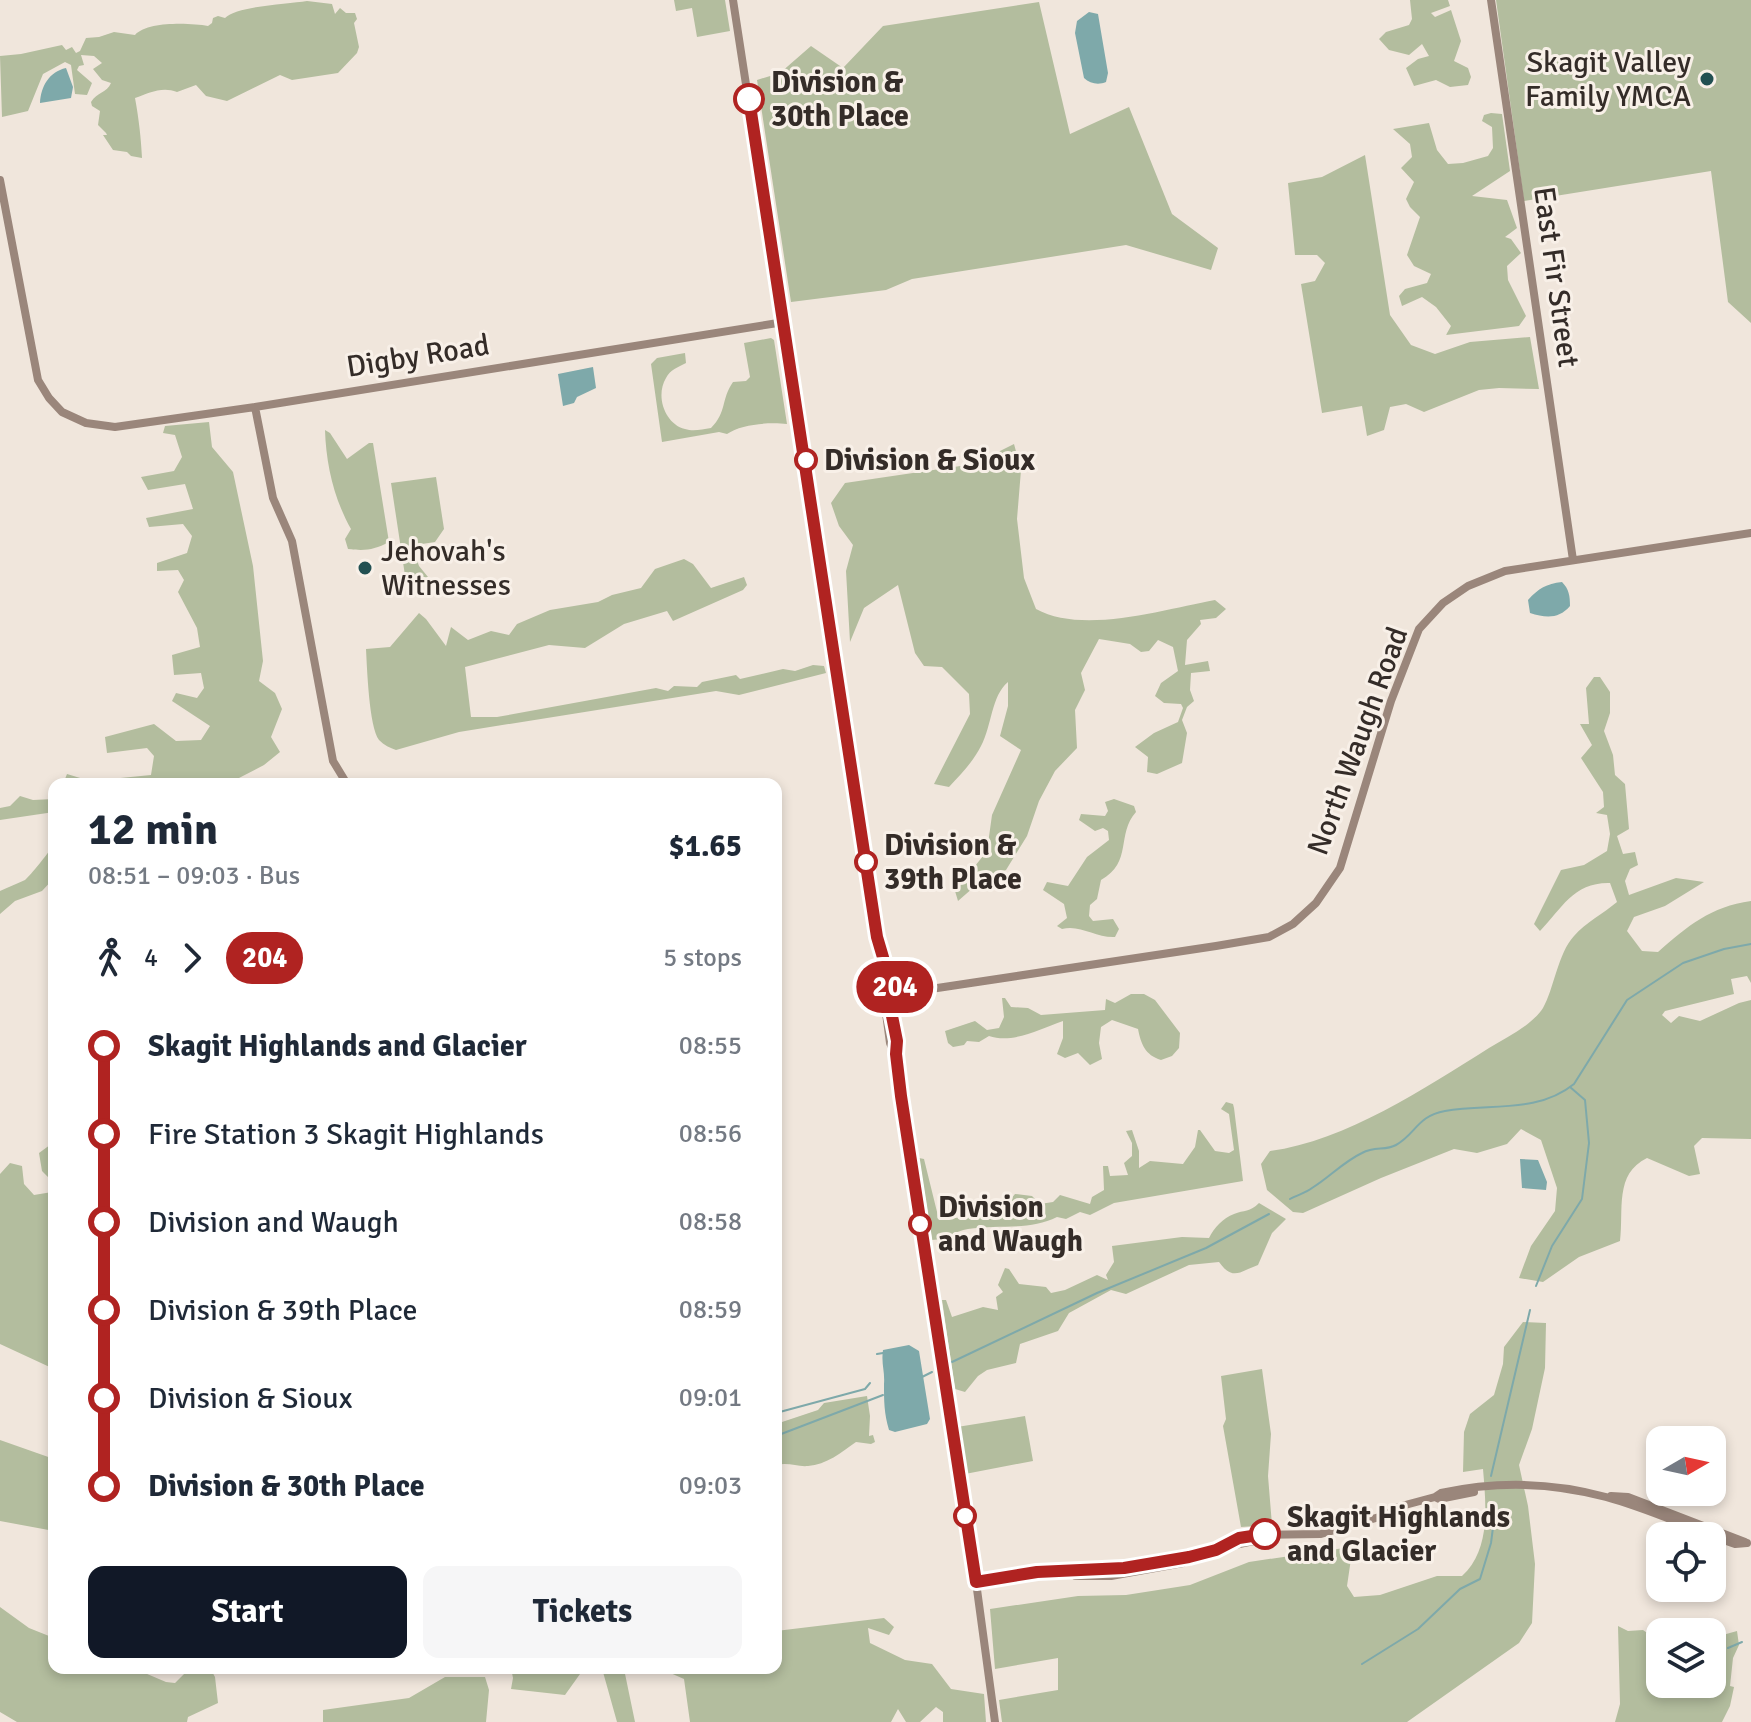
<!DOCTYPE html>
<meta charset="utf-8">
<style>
body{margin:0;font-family:Signika,sans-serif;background:#f6f6f7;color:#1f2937;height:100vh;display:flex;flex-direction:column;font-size:30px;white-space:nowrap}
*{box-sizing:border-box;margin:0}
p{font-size:26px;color:#747a83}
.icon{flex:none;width:44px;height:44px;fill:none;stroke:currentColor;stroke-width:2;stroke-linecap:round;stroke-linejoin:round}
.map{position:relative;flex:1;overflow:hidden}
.drawer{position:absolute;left:48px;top:778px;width:734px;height:896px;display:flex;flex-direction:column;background:#fff;border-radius:16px;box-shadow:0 4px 12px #0003}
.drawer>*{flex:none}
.badge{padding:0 16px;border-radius:26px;font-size:28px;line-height:52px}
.needle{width:52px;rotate:81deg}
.fabs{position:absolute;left:1646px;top:1426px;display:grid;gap:16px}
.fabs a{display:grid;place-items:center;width:80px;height:80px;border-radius:16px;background:#fff;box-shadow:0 4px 12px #0003;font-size:40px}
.map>.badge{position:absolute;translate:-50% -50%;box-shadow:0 0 0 4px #fff}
.legs{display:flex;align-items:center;gap:12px;height:88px;padding:0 40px;font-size:26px}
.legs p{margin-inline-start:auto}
.summary{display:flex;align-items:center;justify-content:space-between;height:136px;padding:0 40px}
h1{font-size:44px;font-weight:700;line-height:60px}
.cta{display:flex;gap:16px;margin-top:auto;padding:16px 40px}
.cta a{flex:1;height:92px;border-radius:16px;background:#111827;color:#fff;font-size:32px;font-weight:700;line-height:92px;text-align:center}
.cta a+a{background:#f6f6f7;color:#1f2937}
ul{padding:0 40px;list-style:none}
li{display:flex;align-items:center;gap:28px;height:88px;font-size:30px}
li i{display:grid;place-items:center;width:12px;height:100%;margin:0 10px;background:currentColor}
li i::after{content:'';width:20px;height:20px;margin:-10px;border:6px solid;border-radius:50%;background:#fff}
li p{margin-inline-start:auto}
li:first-child i{background:linear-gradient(#0000 50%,currentColor 0)}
li:last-child i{background:linear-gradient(currentColor 50%,#0000 0)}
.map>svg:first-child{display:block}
.green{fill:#b3bd9e}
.water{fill:#7ea9aa}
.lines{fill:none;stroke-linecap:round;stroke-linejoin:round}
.stream{stroke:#7ea9aa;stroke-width:2}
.secondary{stroke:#9a867b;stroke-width:8}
.line-1-casing{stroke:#fff;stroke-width:18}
.line-1{stroke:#b02321;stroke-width:12}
.poi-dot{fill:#225052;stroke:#f8f0e8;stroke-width:3}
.stop-1-dot{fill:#fff;stroke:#b02321;stroke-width:4}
.labels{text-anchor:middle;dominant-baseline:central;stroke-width:6;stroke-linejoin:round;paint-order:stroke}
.poi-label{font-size:30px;fill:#342c28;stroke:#f8f0e8;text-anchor:end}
.stop-label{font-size:30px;font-weight:bold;fill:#342c28;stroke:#f8f0e8;text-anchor:start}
.street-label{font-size:30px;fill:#342c28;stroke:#f8f0e8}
</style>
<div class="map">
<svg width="1751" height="1722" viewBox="0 0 1751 1722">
<rect width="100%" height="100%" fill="#f0e6dc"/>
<!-- green -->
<path class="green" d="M 674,0 L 725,0 L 730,31 L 697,37 L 692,8 L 676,11 Z
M 1410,0 L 1448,0 L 1450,6 L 1431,13 L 1435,17 L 1451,10 L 1461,41 L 1454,61 L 1468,68 L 1471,77 L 1468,85 L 1450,87 L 1436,80 L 1414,86 L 1406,68 L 1418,59 L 1429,56 L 1422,44 L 1409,55 L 1389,50 L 1379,39 L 1386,32 L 1409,25 L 1412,19 Z
M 1496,0 L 1751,0 L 1751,323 L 1728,302 L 1711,171 L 1524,201 Z
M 307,1 L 332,4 L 335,14 L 340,8 L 346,13 L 355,13 L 357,19 L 354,23 L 359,47 L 357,53 L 338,73 L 292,80 L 280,75 L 227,101 L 206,96 L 196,85 L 177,92 C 162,86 149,93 135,98 C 139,120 141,138 142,158 L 131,156 L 127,152 L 113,150 L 103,135 L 107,135 L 106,133 L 98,125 L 100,111 L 92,106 L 91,102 C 97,92 107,93 111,83 L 102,80 L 93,69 L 102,63 L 94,56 L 81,55 L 84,65 L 79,66 L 77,70 L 92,83 L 87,95 L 75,94 L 71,65 L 65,62 L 43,74 L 28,111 L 2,117 L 0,56 L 21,54 L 62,45 L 66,50 L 72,47 L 76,53 L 80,51 L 86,38 L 99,37 L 114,32 L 135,35 C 148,21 190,23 208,26 L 212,23 L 213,18 L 218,16 L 225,18 C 237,6 288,4 307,1 Z
M 1039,2 L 1070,134 L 1129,107 L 1172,214 L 1218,248 L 1211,270 L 1126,245 L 912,279 L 886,290 L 791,302 L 757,80 L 780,73 L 811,46 L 843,68 L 883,26 Z
M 1491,113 L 1502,114 L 1510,171 L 1472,196 L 1507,200 L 1517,228 L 1505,237 L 1511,239 L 1521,253 L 1507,266 L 1508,280 L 1526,316 L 1519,326 L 1446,335 L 1451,326 L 1436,307 L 1422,297 L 1402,306 L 1399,296 L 1405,289 L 1427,283 L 1431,274 L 1414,266 L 1407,255 L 1420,217 L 1410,207 L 1406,199 L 1414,182 L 1401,168 L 1412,157 L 1410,144 L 1393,129 L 1429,123 L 1437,150 L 1448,164 L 1463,163 L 1488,156 L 1493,148 L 1492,127 L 1482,121 L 1484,115 Z
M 1365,155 L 1390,315 L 1411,345 L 1435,354 L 1470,342 L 1530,337 L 1539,389 L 1499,388 L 1479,390 L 1424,412 L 1406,404 L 1390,407 L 1384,430 L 1367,436 L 1362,406 L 1322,413 L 1301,284 L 1315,281 L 1325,263 L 1317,255 L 1295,255 L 1288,183 L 1322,177 Z
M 771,338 L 774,340 L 787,424 C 769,422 741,424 727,434 L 719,432 L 662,442 L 651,364 L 657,358 L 685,353 L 686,363 C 678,367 670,370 666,378 C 655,396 665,424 685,429 C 694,432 702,429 711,428 C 727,412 721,399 733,382 L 746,381 L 750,377 L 744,343 Z
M 209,422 L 212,447 L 233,472 L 253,566 L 263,661 L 259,681 L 275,693 L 282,709 L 271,737 L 280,752 L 264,765 L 237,779 L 234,784 L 63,784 L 67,774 L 90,781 L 151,775 L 154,756 L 147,748 L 107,753 L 105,737 L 154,724 L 176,741 L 201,740 L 210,726 L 172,701 L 176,693 L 197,698 L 204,688 L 201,673 L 174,675 L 172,655 L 200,647 L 197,628 L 178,592 L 184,580 L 178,570 L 157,571 L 157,563 L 187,553 L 192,536 L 183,524 L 149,527 L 146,518 L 193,509 L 185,484 L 148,490 L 141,477 L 174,471 L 182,457 L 175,435 L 163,433 L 165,426 Z
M 325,430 L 330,433 L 347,459 L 369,443 L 373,443 L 389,542 C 374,550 365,551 348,549 L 345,539 L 351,529 C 334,499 326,464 325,430 Z
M 1014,444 L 1021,470 L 1017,519 L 1024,578 L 1036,609 C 1083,635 1165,609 1215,600 L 1226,609 L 1216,618 L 1200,620 L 1201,624 L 1187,640 L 1185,665 L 1208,661 L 1210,671 L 1191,673 L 1190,690 L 1194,701 L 1187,707 L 1182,720 L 1187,733 L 1182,763 L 1157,774 L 1147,772 L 1148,757 L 1135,747 L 1154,733 L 1178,722 L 1183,708 L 1181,704 L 1164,703 L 1155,696 L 1161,683 L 1178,671 L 1173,647 L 1158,640 L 1149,651 L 1141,652 L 1130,644 L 1099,639 L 1081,673 L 1085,690 L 1075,710 L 1077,748 L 1055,771 L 1039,801 L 1027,836 L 1006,870 L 982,880 L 958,901 L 955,891 L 987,851 L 992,815 L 1021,750 L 1000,736 L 1008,706 L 1008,682 C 991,696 992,726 981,746 C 973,762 961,774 949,787 L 934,784 L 970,714 L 969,694 L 942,667 L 924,666 L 915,653 L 898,585 L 864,608 L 850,642 L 846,571 L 853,545 L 839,526 L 831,503 L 845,483 L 974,464 Z
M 436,477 L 444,529 L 435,542 L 422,544 L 414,552 L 419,566 L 428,577 L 423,583 L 412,587 L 406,582 L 391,483 Z
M 684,559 L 693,564 L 711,588 L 744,577 L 747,585 L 743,590 L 673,621 L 667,611 L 624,624 L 585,648 L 549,645 L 465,667 L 471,717 L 497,717 L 656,688 L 668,691 L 674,686 L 697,687 L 702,682 L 736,675 L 740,679 L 783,669 L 795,671 L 813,665 L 824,666 L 826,673 L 739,695 L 716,691 L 459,732 L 396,750 C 390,748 384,745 379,740 C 369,727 367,667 366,649 L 390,647 L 419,613 L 426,619 L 446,646 L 451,627 L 468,640 L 491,631 L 509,635 L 517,624 L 550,610 L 598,602 L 612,595 L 641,588 L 655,569 Z
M 1594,677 L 1600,677 L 1610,692 L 1610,713 L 1604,731 L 1613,755 L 1615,775 L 1625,784 L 1629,829 L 1617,836 L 1623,854 L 1635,852 L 1638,865 L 1630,869 L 1625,881 L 1629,895 L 1676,878 L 1704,882 L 1665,906 L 1634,917 L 1627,931 L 1642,951 L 1658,952 C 1689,925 1710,907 1751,901 L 1751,983 L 1747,976 L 1731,979 L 1734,994 L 1665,1011 L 1662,1015 L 1671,1023 L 1679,1016 L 1700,1021 L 1739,1003 L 1751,1000 L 1751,1139 L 1702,1138 L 1694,1146 L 1700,1174 L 1689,1176 L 1647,1158 C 1614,1174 1624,1210 1620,1241 L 1579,1257 L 1543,1282 L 1519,1278 L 1531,1246 L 1555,1211 L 1557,1188 L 1541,1140 L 1521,1129 L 1507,1144 L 1477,1153 L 1454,1149 L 1381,1178 L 1303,1213 L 1293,1212 L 1267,1190 L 1261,1164 L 1270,1151 C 1346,1141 1425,1088 1489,1048 C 1507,1037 1531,1026 1543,1008 C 1554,989 1558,953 1574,936 C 1585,923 1604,913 1617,902 L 1610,883 C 1574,882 1562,908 1540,931 L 1534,924 L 1561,870 L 1584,865 L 1607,851 L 1610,834 L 1607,815 L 1596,813 L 1604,807 L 1603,792 L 1581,758 L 1592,745 L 1580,724 L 1589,724 L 1586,688 Z
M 20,796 L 33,800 L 54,799 L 54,812 L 0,820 L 0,808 L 10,806 Z
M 1114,799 L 1134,806 L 1136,812 C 1116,834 1133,862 1101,880 L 1097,899 L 1090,905 L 1089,916 L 1093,921 L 1113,919 L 1119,929 L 1115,937 C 1096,938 1080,924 1062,929 L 1057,926 L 1067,918 L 1064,904 L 1043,890 L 1047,882 L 1068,886 L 1087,857 L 1109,840 L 1108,831 L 1103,828 L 1095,831 L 1079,820 L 1081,814 L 1105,816 L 1108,811 L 1105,802 Z
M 54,844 L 54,878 L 42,891 L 15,901 L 0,914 L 0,891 C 8,887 17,884 25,880 C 30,876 50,851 54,844 Z
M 1131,994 L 1144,994 L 1155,1000 L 1180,1033 L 1179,1048 L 1172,1056 L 1161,1060 C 1145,1055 1141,1044 1138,1029 L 1112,1020 L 1101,1027 L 1099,1043 L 1102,1059 L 1090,1065 L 1078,1053 L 1065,1058 L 1057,1054 L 1063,1038 L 1063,1021 C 1040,1029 1013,1044 989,1036 L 979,1042 L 967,1041 L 964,1045 L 953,1047 L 948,1043 L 945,1031 L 975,1021 L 987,1030 L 999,1028 L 1004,1017 L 1002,998 L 1005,998 L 1011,1007 L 1028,1008 L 1041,1015 L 1105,1010 L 1106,999 L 1115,1003 Z
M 1226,1102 L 1233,1104 L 1234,1108 L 1243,1181 L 1114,1203 L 1090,1215 L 1080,1212 L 1066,1219 L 1057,1217 C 1030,1231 997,1224 968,1229 C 955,1231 946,1240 932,1240 L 919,1158 L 924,1159 L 939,1220 L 1012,1211 L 1007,1204 L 1015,1194 L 1032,1196 L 1040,1204 L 1053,1202 L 1060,1195 L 1090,1204 L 1092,1197 L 1104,1190 L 1103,1166 L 1108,1166 L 1110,1176 L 1128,1175 L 1124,1163 L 1132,1156 L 1132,1143 L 1126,1131 L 1132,1130 L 1139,1151 L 1139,1168 L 1150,1161 L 1183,1164 L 1195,1147 L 1198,1130 L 1200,1130 L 1215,1151 L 1229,1153 L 1234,1150 L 1229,1114 L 1221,1109 Z
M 54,1142 L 54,1369 L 0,1344 L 0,1174 L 10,1163 L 22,1166 L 24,1184 L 34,1195 L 52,1192 L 53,1182 L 42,1171 L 39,1153 Z
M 1259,1203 L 1286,1219 L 1272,1233 L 1258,1265 C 1239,1272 1233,1281 1219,1262 L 1189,1265 L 1126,1294 L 1111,1290 L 1069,1313 L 1058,1331 L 1020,1344 L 1016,1363 L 987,1370 L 978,1376 L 965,1392 L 955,1389 L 942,1300 L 946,1300 L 952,1317 L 983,1307 L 998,1310 L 996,1297 L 1003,1292 L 998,1285 L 1005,1268 L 1009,1269 L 1019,1284 L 1046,1287 L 1051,1293 L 1065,1290 L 1097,1275 L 1108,1280 L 1106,1275 L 1114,1262 L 1112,1246 L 1182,1237 L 1209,1238 C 1214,1228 1223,1218 1234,1214 C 1244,1210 1250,1212 1259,1203 Z
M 1523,1322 L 1546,1323 L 1545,1368 L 1532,1429 L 1519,1465 L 1528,1506 L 1535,1564 L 1532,1623 L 1519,1643 L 1407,1722 L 1002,1722 L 999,1700 L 1058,1690 L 1058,1658 L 995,1669 L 990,1609 L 1078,1596 L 1126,1595 L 1190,1585 L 1249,1562 L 1344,1548 L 1352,1552 L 1347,1586 L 1354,1597 L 1380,1595 L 1437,1576 L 1462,1576 C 1491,1550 1486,1505 1483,1469 L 1463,1472 L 1464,1432 L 1470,1414 L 1494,1395 L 1503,1364 L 1504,1347 Z
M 1262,1369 L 1271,1434 L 1268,1476 L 1272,1525 L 1241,1527 L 1223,1426 L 1226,1419 L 1221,1376 Z
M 867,1396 L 870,1416 L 869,1436 L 873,1435 L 875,1442 L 871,1444 L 856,1442 C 842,1452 826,1465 808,1466 C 797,1467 789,1462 776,1465 L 776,1424 L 818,1410 L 824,1403 Z
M 1025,1416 L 1033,1461 L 965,1474 L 957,1427 Z
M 0,1440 L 54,1459 L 54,1531 L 0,1521 Z
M 0,1607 L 29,1628 L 54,1638 L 54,1668 L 133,1668 L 166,1682 L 175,1683 L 190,1668 L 210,1668 L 215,1677 L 218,1703 L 188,1717 L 187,1722 L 17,1722 L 0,1712 Z
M 884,1618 L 894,1627 L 889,1635 L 868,1628 L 870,1643 L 905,1660 L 932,1664 L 951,1689 L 984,1694 L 986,1722 L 943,1722 L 943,1712 L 936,1707 L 920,1722 L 906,1722 L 898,1709 L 891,1722 L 690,1722 L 684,1679 L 659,1668 L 776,1668 L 776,1631 Z
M 1618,1626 L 1628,1631 L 1643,1630 L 1660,1642 L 1660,1684 L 1712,1684 L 1712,1638 L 1737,1631 L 1739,1645 L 1733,1658 L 1730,1686 L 1734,1687 L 1730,1706 L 1722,1722 L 1615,1722 L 1620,1704 Z
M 511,1668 L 629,1668 L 624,1669 L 635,1722 L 617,1722 L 603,1672 L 580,1674 L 565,1695 L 511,1689 L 513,1678 Z
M 445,1677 L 485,1677 L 489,1690 L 486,1722 L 323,1722 L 323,1710 L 409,1698 Z"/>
<!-- water -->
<path class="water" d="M 1089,12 L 1098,14 L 1108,73 L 1106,82 C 1099,85 1090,84 1084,78 L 1075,33 L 1077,21 Z
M 66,68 L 73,87 L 71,98 L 40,103 C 41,86 49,72 66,68 Z
M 593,367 L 596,388 L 577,397 L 574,403 L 563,406 L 558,374 Z
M 1562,582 C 1569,589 1570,596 1570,606 C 1559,619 1546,618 1530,613 L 1528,600 C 1539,588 1546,584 1562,582 Z
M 1520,1159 L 1538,1160 L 1547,1182 L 1546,1190 L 1522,1188 Z
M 909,1345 L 919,1351 L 930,1419 L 927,1424 L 895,1432 L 889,1430 C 884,1413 884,1401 884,1384 C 885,1371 881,1364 883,1350 Z"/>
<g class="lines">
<!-- stream -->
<path class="stream" d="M 1290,1199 C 1297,1195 1306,1193 1312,1188 C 1330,1177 1343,1162 1362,1153 C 1375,1146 1385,1151 1396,1145 C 1416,1134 1417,1116 1445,1111 C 1489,1103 1537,1114 1574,1084 L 1627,1000 L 1683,963 L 1724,949 L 1751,944
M 1536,1286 L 1552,1246 L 1582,1199 L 1589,1143 L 1585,1100 L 1570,1087
M 877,1354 L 883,1353
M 952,1362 L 1097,1293 L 1206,1248 L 1269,1214
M 922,1377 L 932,1372
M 776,1413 L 865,1389 L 870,1383
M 776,1436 L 883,1395
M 1491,1476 L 1530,1310
M 1728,1648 L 1742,1642
M 1362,1664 L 1418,1629 L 1460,1589 L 1480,1579 L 1491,1543 L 1496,1504"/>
<!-- secondary -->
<path class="secondary" d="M 733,0 L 877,937 C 876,954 885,973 881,988
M 1491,0 L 1573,560
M 0,180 L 38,380 L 49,398 L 62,412 L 86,423 L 115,427 L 255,407 L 784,322
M 255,407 L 273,498 L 292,541 L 333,761 L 347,784
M 879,941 L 890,981 L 899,994 L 897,1001
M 895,987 L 887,985 L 878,992 L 879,1001 L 885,1006 C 891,1006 916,994 924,990 L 1216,946 L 1269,937 L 1293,924 L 1316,903 L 1340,868 L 1391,701 L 1419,629 L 1443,603 L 1468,586 L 1505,571 L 1751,533
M 894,1005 L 892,1016 L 897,1041 L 896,1054 L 901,1096 L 976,1582 L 995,1722
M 885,1006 L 890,1043 L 895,1054
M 1611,1496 L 1628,1497 L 1745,1542
M 1435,1497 L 1441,1493 C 1496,1481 1551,1482 1606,1497 C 1650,1509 1692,1529 1735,1544 L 1747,1543
M 1394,1508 L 1435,1497 L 1439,1499 L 1474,1492
M 1230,1546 L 1263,1539
M 1071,1572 L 1075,1576 L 1111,1576 L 1183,1563 L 1189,1557
M 976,1582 L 1037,1572 L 1113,1570 L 1189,1557 L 1216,1550 L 1251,1535 L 1321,1534 L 1386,1515 L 1396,1508"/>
</g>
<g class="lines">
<!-- line-1 casing -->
<g class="line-1-casing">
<path id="line-1" d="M 749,99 L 877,937 L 890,981 L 899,994 L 892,1016 L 897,1041 L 896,1054 L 901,1096 L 976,1582 L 1037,1572 L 1124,1568 L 1189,1557 L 1216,1550 L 1239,1538 L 1265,1534"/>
</g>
<!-- line-1 -->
<use href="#line-1" class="line-1"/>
</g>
<!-- markers -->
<g class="poi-dot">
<circle cx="1707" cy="79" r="8"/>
<circle cx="365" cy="568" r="8"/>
</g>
<g class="stop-1-dot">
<circle cx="749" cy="99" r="14"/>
<circle cx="806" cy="460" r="10"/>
<circle cx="866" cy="862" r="10"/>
<circle cx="920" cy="1224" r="10"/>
<circle cx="965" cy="1516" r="10"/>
<circle cx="1265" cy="1534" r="14"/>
</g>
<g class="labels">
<!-- poi labels -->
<g class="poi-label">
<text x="1691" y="62">Skagit Valley<tspan x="1691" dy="34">Family YMCA</tspan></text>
<text x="381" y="551" text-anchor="start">Jehovah's<tspan x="381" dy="34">Witnesses</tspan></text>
</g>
<!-- stop labels -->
<g class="stop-label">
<text x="771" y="82">Division &amp;<tspan x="771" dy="34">30th Place</tspan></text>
<text x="824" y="460">Division &amp; Sioux</text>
<text x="884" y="845">Division &amp;<tspan x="884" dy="34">39th Place</tspan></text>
<text x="938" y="1207">Division<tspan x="938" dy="34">and Waugh</tspan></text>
<text x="1287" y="1517">Skagit Highlands<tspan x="1287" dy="34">and Glacier</tspan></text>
</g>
<!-- street labels -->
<g class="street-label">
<text transform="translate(1556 277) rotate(82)">East Fir Street</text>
<text transform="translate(418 356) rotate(-9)">Digby Road</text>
<text transform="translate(1358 741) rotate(-70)">North Waugh Road</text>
</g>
</g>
</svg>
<div class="fabs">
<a><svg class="needle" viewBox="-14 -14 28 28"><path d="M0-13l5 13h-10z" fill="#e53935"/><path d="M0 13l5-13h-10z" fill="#747a83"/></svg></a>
<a><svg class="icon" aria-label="locate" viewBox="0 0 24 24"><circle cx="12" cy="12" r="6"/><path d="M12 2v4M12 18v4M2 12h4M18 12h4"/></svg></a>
<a><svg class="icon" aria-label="layers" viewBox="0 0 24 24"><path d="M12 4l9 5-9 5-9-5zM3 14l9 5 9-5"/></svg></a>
</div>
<b class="badge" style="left:895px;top:987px;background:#b02321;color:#fff">204</b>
<section class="drawer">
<div class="summary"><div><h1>12 min</h1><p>08:51 – 09:03 · Bus</p></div><b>$1.65</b></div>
<div class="legs"><svg class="icon" aria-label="walk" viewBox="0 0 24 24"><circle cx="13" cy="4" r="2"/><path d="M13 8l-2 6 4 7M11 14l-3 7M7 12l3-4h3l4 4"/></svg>4<svg class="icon" aria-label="forward" viewBox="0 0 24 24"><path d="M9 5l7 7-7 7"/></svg><b class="badge" style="background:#b02321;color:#fff">204</b><p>5 stops</p></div>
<ul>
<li><i style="color:#b02321"></i><b>Skagit Highlands and Glacier</b><p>08:55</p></li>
<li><i style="color:#b02321"></i><span>Fire Station 3 Skagit Highlands</span><p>08:56</p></li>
<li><i style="color:#b02321"></i><span>Division and Waugh</span><p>08:58</p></li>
<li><i style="color:#b02321"></i><span>Division &amp; 39th Place</span><p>08:59</p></li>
<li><i style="color:#b02321"></i><span>Division &amp; Sioux</span><p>09:01</p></li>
<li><i style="color:#b02321"></i><b>Division &amp; 30th Place</b><p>09:03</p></li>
</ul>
<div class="cta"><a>Start</a><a>Tickets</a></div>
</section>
</div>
